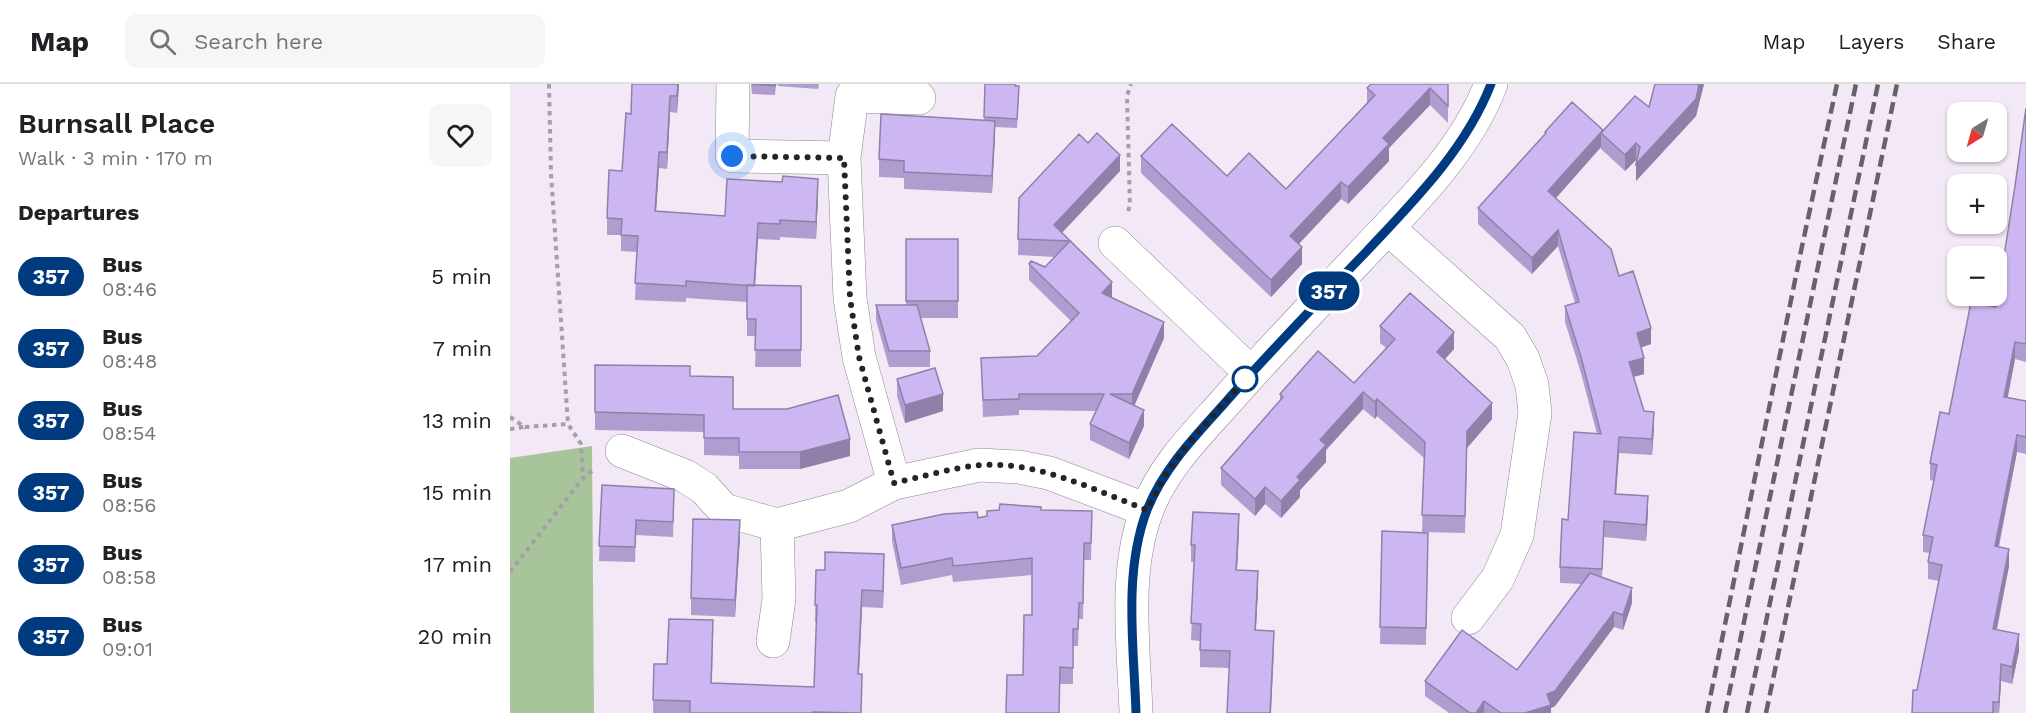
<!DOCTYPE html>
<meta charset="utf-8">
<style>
body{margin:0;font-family:"Work Sans",sans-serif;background:#f6f6f6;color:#202124;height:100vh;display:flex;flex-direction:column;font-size:22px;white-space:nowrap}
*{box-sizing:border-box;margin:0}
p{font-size:20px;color:#757577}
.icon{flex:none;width:33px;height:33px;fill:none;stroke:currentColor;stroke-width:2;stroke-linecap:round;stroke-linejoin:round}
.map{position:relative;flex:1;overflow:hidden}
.side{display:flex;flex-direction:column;background:#fff;width:510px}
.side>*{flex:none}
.badge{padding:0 12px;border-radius:20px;font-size:21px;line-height:39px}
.needle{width:39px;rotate:217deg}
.buttons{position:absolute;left:1437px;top:18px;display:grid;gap:12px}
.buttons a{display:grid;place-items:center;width:60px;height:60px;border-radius:12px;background:#fff;box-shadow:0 2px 4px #0004;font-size:30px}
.you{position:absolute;width:30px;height:30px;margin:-15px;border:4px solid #fff;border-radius:50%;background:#1a73e8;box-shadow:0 0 0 9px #1a73e833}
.map>.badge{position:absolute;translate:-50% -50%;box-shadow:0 0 0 3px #fff}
h2{padding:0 18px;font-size:22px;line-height:54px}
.round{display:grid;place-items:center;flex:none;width:63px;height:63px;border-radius:12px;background:#f6f6f6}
.overview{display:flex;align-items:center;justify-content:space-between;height:102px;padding:0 18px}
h1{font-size:28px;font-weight:600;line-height:45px}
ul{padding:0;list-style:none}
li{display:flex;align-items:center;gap:18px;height:72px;padding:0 18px}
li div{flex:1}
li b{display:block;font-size:22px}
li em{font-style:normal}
li .badge{min-width:66px;font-weight:700;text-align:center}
header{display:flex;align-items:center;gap:36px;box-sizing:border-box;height:84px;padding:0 30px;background:#fff;border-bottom:2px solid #e0e0e0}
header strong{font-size:28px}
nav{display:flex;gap:33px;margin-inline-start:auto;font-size:21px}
.search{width:420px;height:54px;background:#f6f6f6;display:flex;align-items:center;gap:15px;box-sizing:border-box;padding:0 21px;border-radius:12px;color:#757577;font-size:22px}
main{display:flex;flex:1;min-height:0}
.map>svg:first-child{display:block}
.green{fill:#a8c49a}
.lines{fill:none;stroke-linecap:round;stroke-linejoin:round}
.minor-casing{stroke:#908691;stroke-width:34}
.path{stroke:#a69ea8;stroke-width:4;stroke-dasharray:4.5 4.5;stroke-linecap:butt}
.minor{stroke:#fff;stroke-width:33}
.rail{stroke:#686168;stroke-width:4.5;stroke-dasharray:12 6;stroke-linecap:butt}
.wall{fill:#b09dd0}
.shaded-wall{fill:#9080a9}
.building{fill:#cdb7f2;stroke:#9080a9;stroke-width:1.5}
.line-casing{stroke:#fff;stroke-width:14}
.line{stroke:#003b80;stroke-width:9}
.walk{stroke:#262226;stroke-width:6;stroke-dasharray:0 10.8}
.stop-dot{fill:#fff;stroke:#003b80;stroke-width:3}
</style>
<header>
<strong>Map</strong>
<div class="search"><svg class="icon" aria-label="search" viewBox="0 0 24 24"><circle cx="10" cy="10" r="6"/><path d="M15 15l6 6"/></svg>Search here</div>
<nav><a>Map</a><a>Layers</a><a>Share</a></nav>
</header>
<main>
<section class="side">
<div class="overview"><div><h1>Burnsall Place</h1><p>Walk · 3 min · 170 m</p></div><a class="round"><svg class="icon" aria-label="heart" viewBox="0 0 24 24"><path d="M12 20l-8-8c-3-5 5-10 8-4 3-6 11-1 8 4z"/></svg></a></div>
<h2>Departures</h2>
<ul>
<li><span class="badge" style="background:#003b80;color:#fff">357</span><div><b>Bus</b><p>08:46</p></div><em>5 min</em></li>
<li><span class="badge" style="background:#003b80;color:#fff">357</span><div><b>Bus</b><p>08:48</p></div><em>7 min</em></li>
<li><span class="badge" style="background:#003b80;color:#fff">357</span><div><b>Bus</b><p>08:54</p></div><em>13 min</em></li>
<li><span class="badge" style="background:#003b80;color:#fff">357</span><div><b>Bus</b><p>08:56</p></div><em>15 min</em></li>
<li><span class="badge" style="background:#003b80;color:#fff">357</span><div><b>Bus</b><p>08:58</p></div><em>17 min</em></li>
<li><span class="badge" style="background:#003b80;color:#fff">357</span><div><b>Bus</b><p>09:01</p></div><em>20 min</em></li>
</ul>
</section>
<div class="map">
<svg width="1516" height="629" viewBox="0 0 1516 629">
<rect width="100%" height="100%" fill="#f3e8f5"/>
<!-- green -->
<path class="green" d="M 82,362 L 84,629 L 0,629 L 0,374 Z"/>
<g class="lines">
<!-- minor casing -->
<g class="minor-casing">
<path id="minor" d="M 223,0 L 222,72 L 334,74
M 878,144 L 1000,253 L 1013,275 L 1022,301 L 1025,329 L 1007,451 L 988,494 L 958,534
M 605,159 L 741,289
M 112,367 L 175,392 L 194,404 L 214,426 L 267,441 L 339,422 L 384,399 L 469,381 L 509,383 L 539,389 L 637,426
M 384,399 L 349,273 L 340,214 L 334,74 L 342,12 L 409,14
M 263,557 L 269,515 L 267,441
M 626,629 C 624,564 613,488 637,426 C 652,386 683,354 711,323 C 756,272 803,223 850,173 C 899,121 955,68 981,0"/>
</g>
<!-- path -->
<path class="path" d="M 39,0 L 41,90 L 58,340
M 618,127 L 620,122 L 617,12 L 621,0
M 0,333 L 15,343 L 58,340 L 71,360 L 73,394 L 83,386
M 0,345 L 14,343
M 0,488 L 73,394"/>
<!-- minor -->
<use href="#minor" class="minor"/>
<!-- rail -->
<path class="rail" d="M 1197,629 L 1291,167 L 1327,0
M 1215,629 L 1346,0
M 1237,629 L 1368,0
M 1256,629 L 1387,0"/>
</g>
<!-- wall -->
<path class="wall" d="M 122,0 L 169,0 L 167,29 L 160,28 L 157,85 L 149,84 L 146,127 L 215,132 L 308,111 L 306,155 L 270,153 L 270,156 L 248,155 L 245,201 L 291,202 L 291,283 L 245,283 L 246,252 L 237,252 L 237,218 L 176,214 L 176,218 L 125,216 L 127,168 L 111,167 L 111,151 L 97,151 L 97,134 L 112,87 L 121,30 Z
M 241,0 L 266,0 L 265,11 L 242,10 Z
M 268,0 L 309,0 L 308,5 L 268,2 Z
M 475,0 L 506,2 L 509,11 L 507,44 L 485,43 L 482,109 L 394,105 L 394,94 L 369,93 L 369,75 L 474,36 Z
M 938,0 L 938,39 L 920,21 L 879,64 L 879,77 L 838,120 L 831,115 L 789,160 L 792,180 L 761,213 L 631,89 L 631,72 L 776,105 L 857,19 L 857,4 Z
M 1145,0 L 1194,0 L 1186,32 L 1126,97 L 1127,77 L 1126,76 L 1115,87 L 1091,65 L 1091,63 L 1046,114 L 1109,192 L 1141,260 L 1131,263 L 1134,290 L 1123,293 L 1134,327 L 1144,344 L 1142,371 L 1109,369 L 1106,410 L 1138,428 L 1136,457 L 1094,453 L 1092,493 L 1122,519 L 1113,546 L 1104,543 L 1045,622 L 1041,624 L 1041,629 L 939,629 L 915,612 L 915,597 L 1007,586 L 1072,500 L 1050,499 L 1050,483 L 1058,436 L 1087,350 L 1071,289 L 1055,238 L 1055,222 L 1065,219 L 1048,162 L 1022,190 L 968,140 L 968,124 L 1035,51 L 1035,48 L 1093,47 L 1139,23 Z
M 1516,24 L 1516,278 L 1505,275 L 1498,313 L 1516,317 L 1516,370 L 1507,368 L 1489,463 L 1499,482 L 1487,546 L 1509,567 L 1502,600 L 1491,597 L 1489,629 L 1402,629 L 1429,497 L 1418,495 L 1418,478 L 1420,469 L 1413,468 L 1413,451 L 1424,397 L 1420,396 L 1420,379 L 1439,330 L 1486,223 L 1505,102 Z
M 578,59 L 610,87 L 552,149 L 602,214 L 654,254 L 624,322 L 634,342 L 619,375 L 580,356 L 580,340 L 586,327 L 509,326 L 509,331 L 473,333 L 471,274 L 527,272 L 561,237 L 519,196 L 519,180 L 535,183 L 545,173 L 508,171 L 509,114 Z
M 396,155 L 448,155 L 448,234 L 411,234 L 420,267 L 420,283 L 379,283 L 366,236 L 366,221 L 396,221 Z
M 870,242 L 944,265 L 935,275 L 982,335 L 957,364 L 955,449 L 912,448 L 914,374 L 867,332 L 865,335 L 853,325 L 816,366 L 816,378 L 790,406 L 790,413 L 771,434 L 755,420 L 745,432 L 711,401 L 711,384 L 770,318 L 770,310 L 844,299 L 876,264 L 870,259 Z
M 85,281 L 180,292 L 223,325 L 340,372 L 290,385 L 229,385 L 229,372 L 194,371 L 194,348 L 85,346 Z
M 387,295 L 433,327 L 395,339 L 387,312 Z
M 92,401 L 164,419 L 163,453 L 126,451 L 125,478 L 89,477 Z
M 531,426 L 582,427 L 581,476 L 574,476 L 573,535 L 569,535 L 568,562 L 563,562 L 563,600 L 550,600 L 513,591 L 522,531 L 522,491 L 443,498 L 442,491 L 391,501 L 382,457 L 382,441 L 468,434 Z
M 729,447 L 727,486 L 748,504 L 746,546 L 764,564 L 719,584 L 690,583 L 690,557 L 681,556 L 684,478 L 681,478 L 681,461 Z
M 872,447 L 918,449 L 916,561 L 870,560 Z
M 230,453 L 225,533 L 181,531 L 181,514 Z
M 306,486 L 374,488 L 373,524 L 352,523 L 349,590 L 352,607 L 351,629 L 143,629 L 144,580 L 157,580 L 203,554 L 202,599 L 304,603 L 307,538 L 305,538 Z"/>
<!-- shaded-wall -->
<path class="shaded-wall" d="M 168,0 L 169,0 L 167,29 L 167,12 Z
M 1189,0 L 1194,0 L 1186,32 L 1126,97 L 1126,80 Z
M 920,4 L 920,21 L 879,64 L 879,77 L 838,120 L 838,103 L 873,54 Z
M 160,12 L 160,28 L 157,85 L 157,68 Z
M 485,37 L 485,54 L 482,109 L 482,92 Z
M 1093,46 L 1093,50 L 1091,49 L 1091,63 L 1038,123 L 1038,107 Z
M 1126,59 L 1126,76 L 1115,87 L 1115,71 Z
M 149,68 L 149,84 L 145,143 L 145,127 Z
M 610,71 L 610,87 L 544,157 L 544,141 Z
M 308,95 L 308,111 L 306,155 L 306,138 Z
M 831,98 L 831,115 L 780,169 L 780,152 Z
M 248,139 L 248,155 L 244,218 L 244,202 Z
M 1048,146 L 1048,162 L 1022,190 L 1022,174 Z
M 792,163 L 792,180 L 761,213 L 761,196 Z
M 602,198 L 602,214 L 592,209 Z
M 654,238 L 654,254 L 622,327 L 622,310 Z
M 1141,244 L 1141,260 L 1127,265 L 1127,249 Z
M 944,248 L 944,265 L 927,284 L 927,268 Z
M 1505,258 L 1505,275 L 1494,330 L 1494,313 Z
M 1134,274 L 1134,290 L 1119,294 L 1119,278 Z
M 853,308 L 853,325 L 816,366 L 816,378 L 790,406 L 790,413 L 771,434 L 771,417 L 787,393 L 810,356 Z
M 433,310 L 433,327 L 395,339 L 395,321 Z
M 867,315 L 867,332 L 865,335 L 865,318 Z
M 982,319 L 982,335 L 957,364 L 955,449 L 957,347 Z
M 634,326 L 634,342 L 619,375 L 619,359 Z
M 1144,328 L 1144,344 L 1142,371 L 1142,355 Z
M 1507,351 L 1507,368 L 1485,479 L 1485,462 Z
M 1109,353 L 1109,369 L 1105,426 L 1105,410 Z
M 340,355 L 340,372 L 290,385 L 290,368 Z
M 755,403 L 755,420 L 745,432 L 745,415 Z
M 1138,412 L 1138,428 L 1136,457 L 1136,441 Z
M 729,430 L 729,447 L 726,503 L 726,486 Z
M 230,436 L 230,453 L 225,533 L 225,516 Z
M 1499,465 L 1499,482 L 1483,562 L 1483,545 Z
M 374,470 L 374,488 L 373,524 L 373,507 Z
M 748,487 L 748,504 L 745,563 L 745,546 Z
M 1122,504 L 1122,519 L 1113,546 L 1113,531 Z
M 352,506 L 352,523 L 348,607 L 348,590 Z
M 1104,528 L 1104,543 L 1045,622 L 1041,624 L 1041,629 L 1015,629 L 1037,610 Z
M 764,547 L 764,564 L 761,629 L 760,629 Z
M 1509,550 L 1509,567 L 1502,600 L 1502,583 Z
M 1491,580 L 1491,597 L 1489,629 L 1489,618 Z
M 974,617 L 974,629 L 966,629 Z"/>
<!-- building -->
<path class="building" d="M 122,0 L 168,0 L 167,12 L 160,12 L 157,68 L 149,68 L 145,127 L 215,132 L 217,95 L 272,98 L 273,92 L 308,95 L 306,138 L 270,136 L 270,140 L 248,139 L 244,202 L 176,197 L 176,202 L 125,199 L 128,152 L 111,151 L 112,135 L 97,134 L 99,86 L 112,87 L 116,29 L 121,30 Z
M 242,0 L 266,0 L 265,2 Z
M 475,0 L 505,0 L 505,2 L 509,2 L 507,35 L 474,33 Z
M 861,0 L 938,0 L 938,22 L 920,4 L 873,54 L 879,60 L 838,103 L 831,98 L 780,152 L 792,163 L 761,196 L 631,72 L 662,40 L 717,92 L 739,69 L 776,105 L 865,11 L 857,4 Z
M 1145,0 L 1189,0 L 1186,15 L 1126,80 L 1130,63 L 1126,59 L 1115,71 L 1091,49 L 1125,12 L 1139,23 Z
M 1062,18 L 1093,46 L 1038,107 L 1101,165 L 1109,192 L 1123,187 L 1141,244 L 1127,249 L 1134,274 L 1119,278 L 1134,327 L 1144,328 L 1142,355 L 1109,353 L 1105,410 L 1138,412 L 1136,441 L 1094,437 L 1092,485 L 1050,483 L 1052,435 L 1058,436 L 1064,348 L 1091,350 L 1071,273 L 1055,222 L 1069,218 L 1048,146 L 1022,174 L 968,124 L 1036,49 L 1035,48 Z
M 1516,24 L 1516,260 L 1505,258 L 1494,313 L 1516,317 L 1516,353 L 1507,351 L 1485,462 L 1499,465 L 1483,545 L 1509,550 L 1502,583 L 1491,580 L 1489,618 L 1483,618 L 1483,629 L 1402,629 L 1403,606 L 1407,606 L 1432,481 L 1418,478 L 1423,453 L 1413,451 L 1427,381 L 1420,379 L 1430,328 L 1439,330 L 1461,218 L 1486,223 L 1505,102 Z
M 371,30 L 485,37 L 482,92 L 394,88 L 394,77 L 369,75 Z
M 587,49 L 610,71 L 544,141 L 602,198 L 592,209 L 654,238 L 622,310 L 600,310 L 634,326 L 619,359 L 580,340 L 594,310 L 509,310 L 509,315 L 473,316 L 471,274 L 527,272 L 569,229 L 519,180 L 521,177 L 535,183 L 560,157 L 508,155 L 509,114 L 569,50 L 578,59 Z
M 396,155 L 448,155 L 448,217 L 396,217 Z
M 237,201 L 291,202 L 291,266 L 245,266 L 246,235 L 237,235 Z
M 900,209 L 944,248 L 927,268 L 982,319 L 957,347 L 955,432 L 912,431 L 915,358 L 867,315 L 865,318 L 853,308 L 810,356 L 816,361 L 787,393 L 790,396 L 771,417 L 755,403 L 745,415 L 711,384 L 773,313 L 770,310 L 808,267 L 844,299 L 885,255 L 870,242 Z
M 366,221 L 407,221 L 420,267 L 379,267 Z
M 85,281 L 180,282 L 180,292 L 223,293 L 223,325 L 277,325 L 328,311 L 340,355 L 290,368 L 229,368 L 229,354 L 194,354 L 194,331 L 85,328 Z
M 425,284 L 433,310 L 395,321 L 387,295 Z
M 92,401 L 164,405 L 163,438 L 126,436 L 125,463 L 89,462 Z
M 490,420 L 531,423 L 531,426 L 582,427 L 581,459 L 574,459 L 573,519 L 569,519 L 568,545 L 563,545 L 563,584 L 550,583 L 549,629 L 496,629 L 497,591 L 513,591 L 514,531 L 522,531 L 522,474 L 443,482 L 442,474 L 391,484 L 382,441 L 434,430 L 467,428 L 468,434 L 477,432 L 477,427 L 489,426 Z
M 683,428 L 729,430 L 726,486 L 748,487 L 745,546 L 764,547 L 760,629 L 717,629 L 720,567 L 690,566 L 691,540 L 681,539 L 685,461 L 681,461 Z
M 183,435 L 230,436 L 225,516 L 181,514 Z
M 872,447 L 918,449 L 916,544 L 870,543 Z
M 315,468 L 374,470 L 373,507 L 352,506 L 348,590 L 352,590 L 351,629 L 303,628 L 303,629 L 180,629 L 180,617 L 143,616 L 144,580 L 157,580 L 159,535 L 203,536 L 201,599 L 304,603 L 307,521 L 305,521 L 306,486 L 315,486 Z
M 1080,489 L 1122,504 L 1113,531 L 1104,528 L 1045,607 L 1037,610 L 1041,621 L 1015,629 L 991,629 L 974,617 L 966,629 L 960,629 L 915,597 L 952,546 L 1007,586 Z"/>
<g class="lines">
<!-- line casing -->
<g class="line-casing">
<path id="line" d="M 626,629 C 624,563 613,489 637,426 C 653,385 685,352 714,320 C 760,267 809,217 857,167 C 904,117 956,65 981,0"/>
</g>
<!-- line -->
<use href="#line" class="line"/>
<!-- walk -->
<path class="walk" d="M 222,72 L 334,74 L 340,214 L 349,273 L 384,399 C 411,393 442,384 470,381 C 528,377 584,406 637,426 L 656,390 L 682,355 L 741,289 L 735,295"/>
</g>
<!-- markers -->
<circle class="stop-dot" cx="735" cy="295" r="12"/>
</svg>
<div class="buttons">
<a><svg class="needle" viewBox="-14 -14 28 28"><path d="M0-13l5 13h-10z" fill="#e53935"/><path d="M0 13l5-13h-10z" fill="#757577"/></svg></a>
<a>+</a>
<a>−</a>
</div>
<div class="you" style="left:222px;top:72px"></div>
<b class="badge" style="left:819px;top:207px;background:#003b80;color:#fff">357</b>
</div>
</main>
